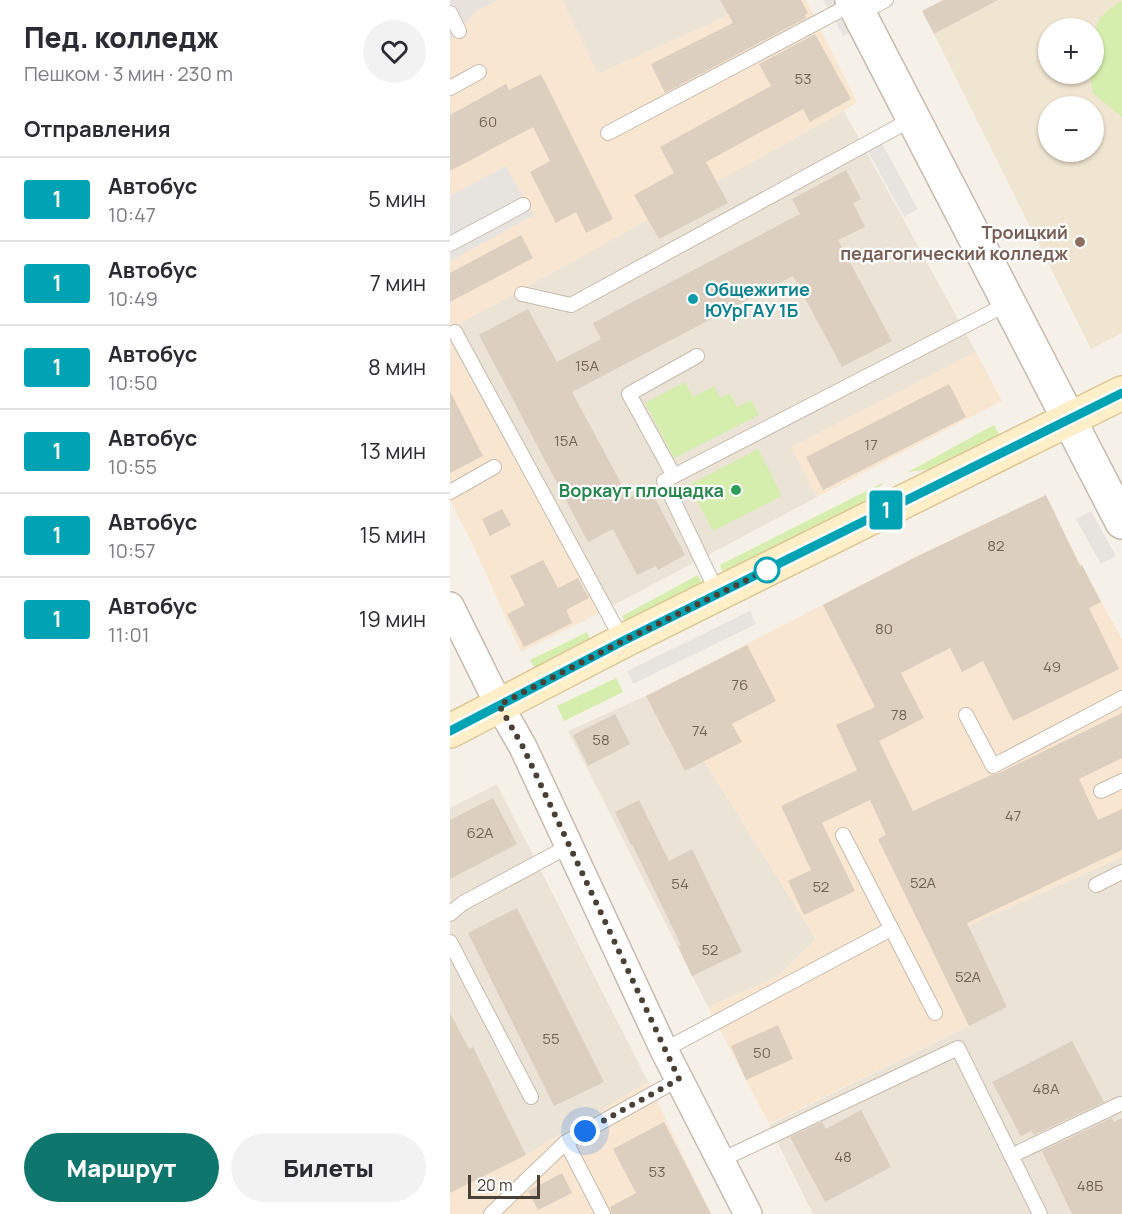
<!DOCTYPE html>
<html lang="ru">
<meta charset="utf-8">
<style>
body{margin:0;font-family:Manrope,sans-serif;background:#f2f2f3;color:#2b2b33;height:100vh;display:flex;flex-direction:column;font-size:22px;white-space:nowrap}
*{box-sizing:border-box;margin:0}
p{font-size:20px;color:#7c7c81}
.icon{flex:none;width:33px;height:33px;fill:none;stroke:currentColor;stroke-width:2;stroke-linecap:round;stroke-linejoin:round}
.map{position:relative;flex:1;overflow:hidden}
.side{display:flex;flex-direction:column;background:#fff;width:450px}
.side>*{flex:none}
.badge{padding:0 12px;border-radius:4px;font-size:21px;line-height:39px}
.fabs{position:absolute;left:588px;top:18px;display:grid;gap:12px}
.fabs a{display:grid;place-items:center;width:66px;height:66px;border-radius:50%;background:#fff;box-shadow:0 2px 4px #0004;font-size:30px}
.scale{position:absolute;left:18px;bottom:15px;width:72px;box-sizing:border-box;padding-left:6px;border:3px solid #4a4136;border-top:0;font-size:16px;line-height:21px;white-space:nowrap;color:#4a4136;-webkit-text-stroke:4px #fff;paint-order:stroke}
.you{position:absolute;width:30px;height:30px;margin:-15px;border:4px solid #fff;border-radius:50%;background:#1a73e8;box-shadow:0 0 0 9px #1a73e833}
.map>.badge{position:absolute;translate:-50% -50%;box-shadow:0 0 0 3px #fff}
h2{padding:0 24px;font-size:22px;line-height:54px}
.round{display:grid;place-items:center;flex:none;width:63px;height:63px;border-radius:32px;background:#f2f2f3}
.head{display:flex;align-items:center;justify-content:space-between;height:102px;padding:0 24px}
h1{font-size:28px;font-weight:800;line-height:45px}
.primary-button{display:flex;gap:12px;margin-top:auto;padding:12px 24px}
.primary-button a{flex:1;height:69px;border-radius:36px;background:#0f766e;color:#fff;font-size:24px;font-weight:800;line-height:69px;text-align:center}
.primary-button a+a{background:#f2f2f3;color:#2b2b33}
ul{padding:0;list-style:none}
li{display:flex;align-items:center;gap:18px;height:84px;padding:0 24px;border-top:2px solid #e1e1e2}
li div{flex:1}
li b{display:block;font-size:22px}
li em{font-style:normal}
li .badge{min-width:66px;font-weight:700;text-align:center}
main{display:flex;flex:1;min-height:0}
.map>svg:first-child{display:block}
.residential{fill:#eae3d6}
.commercial{fill:#f9e6d1}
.industrial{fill:#e8e2dd}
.education{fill:#f0e5d1;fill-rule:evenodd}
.green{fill:#d5eead}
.parking{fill:#e7e4e0}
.building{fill:#dccfbf}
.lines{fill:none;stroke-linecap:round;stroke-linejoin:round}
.service-casing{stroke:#c6bbac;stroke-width:16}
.minor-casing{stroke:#c6bbac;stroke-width:30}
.tertiary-casing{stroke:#c6bbac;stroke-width:36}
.secondary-casing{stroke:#dec695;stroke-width:36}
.service{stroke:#fff;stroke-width:14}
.minor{stroke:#fff;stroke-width:27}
.tertiary{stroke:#fff;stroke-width:33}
.secondary{stroke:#ffefc9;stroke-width:33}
.line-casing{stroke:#fff;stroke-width:14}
.line{stroke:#00a3b4;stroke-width:9}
.walk{stroke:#4a4136;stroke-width:6;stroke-dasharray:0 10.8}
.education-dot{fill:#8d6e63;stroke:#fff;stroke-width:2}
.culture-dot{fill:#0f9aa8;stroke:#fff;stroke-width:2}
.leisure-dot{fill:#2e9e5b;stroke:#fff;stroke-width:2}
.stop-dot{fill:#fff;stroke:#00a3b4;stroke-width:3}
.labels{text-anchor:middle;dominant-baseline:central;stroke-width:4.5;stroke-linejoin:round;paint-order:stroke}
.number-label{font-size:15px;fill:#6e6458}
.education-label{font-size:18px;font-weight:bold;fill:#785e54;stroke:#fff;text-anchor:end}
.culture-label{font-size:18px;font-weight:bold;fill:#0d838f;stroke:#fff;text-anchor:start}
.leisure-label{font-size:18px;font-weight:bold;fill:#27864d;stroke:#fff;text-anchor:end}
</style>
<main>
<section class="side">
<div class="head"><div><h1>Пед. колледж</h1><p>Пешком · 3 мин · 230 m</p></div><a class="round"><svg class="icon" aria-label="heart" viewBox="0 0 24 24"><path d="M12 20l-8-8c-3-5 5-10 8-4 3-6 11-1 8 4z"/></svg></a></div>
<h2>Отправления</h2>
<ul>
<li><span class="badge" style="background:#00a3b4;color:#fff">1</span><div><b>Автобус</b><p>10:47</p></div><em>5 мин</em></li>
<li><span class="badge" style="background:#00a3b4;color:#fff">1</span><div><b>Автобус</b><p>10:49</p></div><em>7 мин</em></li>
<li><span class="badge" style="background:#00a3b4;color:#fff">1</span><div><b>Автобус</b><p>10:50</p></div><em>8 мин</em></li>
<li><span class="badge" style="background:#00a3b4;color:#fff">1</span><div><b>Автобус</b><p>10:55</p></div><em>13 мин</em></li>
<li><span class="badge" style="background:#00a3b4;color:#fff">1</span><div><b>Автобус</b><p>10:57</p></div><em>15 мин</em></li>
<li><span class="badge" style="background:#00a3b4;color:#fff">1</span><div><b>Автобус</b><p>11:01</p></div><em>19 мин</em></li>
</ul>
<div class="primary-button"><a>Маршрут</a><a>Билеты</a></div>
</section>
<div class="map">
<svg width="672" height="1214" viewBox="0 0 672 1214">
<rect width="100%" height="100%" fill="#f6f1e8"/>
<!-- residential -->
<path class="residential" d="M 112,0 L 304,0 L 266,21 L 148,74 Z
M 394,111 L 526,352 L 342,447 L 367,497 L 149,613 L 0,342 L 0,329 Z
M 196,696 L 254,761 L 366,939 L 327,977 L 258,1007 L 118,731 Z
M 47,784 L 198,1082 L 76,1155 L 23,1048 L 0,1059 L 0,808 Z
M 672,857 L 672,1214 L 363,1214 L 319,1125 L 557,1007 L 518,926 Z"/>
<!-- commercial -->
<path class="commercial" d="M 47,0 L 112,0 L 148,74 L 266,21 L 305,0 L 356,0 L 407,102 L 394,111 L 0,329 L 0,40 L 25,12 Z
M 0,342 L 149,613 L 71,652 L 23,545 L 0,501 Z
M 526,352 L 552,401 L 367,497 L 341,447 Z
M 596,495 L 616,537 L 672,639 L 672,857 L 518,926 L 557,1007 L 319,1124 L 258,1007 L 327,977 L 366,939 L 254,761 L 235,771 L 196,696 L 467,556 Z
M 198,1082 L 261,1214 L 0,1214 L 0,1193 L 76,1155 Z"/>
<!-- industrial -->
<path class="industrial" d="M 0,0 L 47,0 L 25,12 L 0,40 Z"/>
<!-- education -->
<path class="education" d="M 548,0 L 672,0 L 672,333 L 641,349 L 484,34 ZM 598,28 L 644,28 L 644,74 L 598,74 ZM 598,106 L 644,106 L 644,152 L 598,152 Z"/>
<!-- green -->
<path class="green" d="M 672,1 L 672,117 L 643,93 L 639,74 L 644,74 C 644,38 637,20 672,1 Z
M 235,382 L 243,397 L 264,386 L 270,398 L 279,393 L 287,407 L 301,400 L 309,415 L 224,458 L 195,403 Z
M 544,425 L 550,436 L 491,468 L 458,472 Z
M 308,449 L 332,496 L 263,531 L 239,485 Z
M 434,482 L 411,507 L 275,578 L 270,565 Z
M 248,575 L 253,585 L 177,626 L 172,616 Z
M 137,632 L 142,643 L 86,671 L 80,660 Z
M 166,678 L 173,692 L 114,721 L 107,706 Z"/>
<!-- parking -->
<path class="parking" d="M 373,0 L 391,0 L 407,28 L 393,36 Z
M 430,140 L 468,209 L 454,217 L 416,148 Z
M 56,166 L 84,215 L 0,261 L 0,196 Z
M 641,511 L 666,556 L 651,564 L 626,519 Z
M 300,611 L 306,624 L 183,684 L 177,671 Z"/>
<!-- building -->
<path class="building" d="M 270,0 L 351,0 L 358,13 L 355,15 L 356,18 L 215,93 L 201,64 L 283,23 Z
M 493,0 L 548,0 L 484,34 L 472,11 Z
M 365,34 L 401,99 L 360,122 L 353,109 L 256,162 L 278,203 L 209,239 L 184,195 L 224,173 L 210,147 L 321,86 L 309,64 Z
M 91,74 L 163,219 L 136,233 L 126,212 L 106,223 L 80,172 L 100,161 L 83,127 L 0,171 L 0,115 L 56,84 L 59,90 Z
M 396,170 L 411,199 L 403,203 L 415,227 L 388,240 L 442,341 L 392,367 L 343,276 L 122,392 L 179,498 L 199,487 L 235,555 L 208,570 L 206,566 L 187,575 L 163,529 L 138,542 L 29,335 L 78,309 L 107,362 L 151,339 L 143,323 L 350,214 L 342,199 Z
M 71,235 L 83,258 L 0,302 L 0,273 Z
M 499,384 L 516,417 L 373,490 L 356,457 Z
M 0,391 L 33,456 L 0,473 Z
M 596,495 L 630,566 L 632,565 L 651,602 L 639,608 L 669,669 L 563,721 L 533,661 L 512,672 L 500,648 L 451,673 L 474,718 L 429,741 L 463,811 L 541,775 L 547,774 L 672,713 L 672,758 L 629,779 L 648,820 L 672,809 L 672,850 L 517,923 L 557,1007 L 519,1026 L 428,839 L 436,835 L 420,800 L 372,823 L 405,891 L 354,915 L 338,881 L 361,870 L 331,806 L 407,770 L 386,725 L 425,707 L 373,605 L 468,556 Z
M 52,509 L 61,525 L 40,536 L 32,519 Z
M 93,560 L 108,588 L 128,578 L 139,598 L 116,610 L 122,623 L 74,647 L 57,614 L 75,605 L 60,576 Z
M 297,645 L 326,701 L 282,724 L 292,742 L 235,771 L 196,696 Z
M 165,714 L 180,744 L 138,766 L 123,735 Z
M 43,798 L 67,844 L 0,879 L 0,820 Z
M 189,800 L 219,861 L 242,849 L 292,952 L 242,976 L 228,946 L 231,945 L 182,844 L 181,845 L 165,812 Z
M 67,908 L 154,1082 L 104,1106 L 18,933 Z
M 0,1013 L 19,1049 L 23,1047 L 76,1155 L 0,1193 Z
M 328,1025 L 343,1059 L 296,1080 L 281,1046 Z
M 622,1041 L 654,1102 L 584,1135 L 581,1131 L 571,1136 L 542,1082 Z
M 411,1110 L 441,1167 L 375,1202 L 340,1137 L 372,1122 L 376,1129 Z
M 662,1118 L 664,1122 L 672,1118 L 672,1214 L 622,1214 L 592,1151 Z
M 214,1122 L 261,1214 L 162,1214 L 160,1207 L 186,1193 L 163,1149 Z
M 112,1173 L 122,1193 L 88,1210 L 78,1191 Z"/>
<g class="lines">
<!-- service casing -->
<g class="service-casing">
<path id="service" d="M 0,13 L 9,31
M 409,14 L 436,0
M 0,88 L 29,72
M 158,133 L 404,3
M 0,244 L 73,205
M 72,294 L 121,305 L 462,119
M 5,332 L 173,641
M 224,476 L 179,394 L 247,356
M 0,492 L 44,467
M 268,594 L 214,481 L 559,303
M 516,715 L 543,766 L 672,698
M 651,791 L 672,781
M 393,835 L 485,1013
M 646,885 L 672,872
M 0,914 L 13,903 L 119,846
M 0,942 L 81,1097
M 214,1050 L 441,929
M 116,1142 L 153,1214
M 561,1156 L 670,1104
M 271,1160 L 508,1048 L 590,1214
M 41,1214 L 116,1142 L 229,1079"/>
</g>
<!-- minor casing -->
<g class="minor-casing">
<path id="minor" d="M 0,606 L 49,705 L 73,747 L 214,1050 L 298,1214"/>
</g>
<!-- tertiary casing -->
<g class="tertiary-casing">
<path id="tertiary" d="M 402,0 L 672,522"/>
</g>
<!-- secondary casing -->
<g class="secondary-casing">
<path id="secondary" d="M 0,731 L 173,641 L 672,393"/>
</g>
<!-- service -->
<use href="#service" class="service"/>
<!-- minor -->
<use href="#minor" class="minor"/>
<!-- tertiary -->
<use href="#tertiary" class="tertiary"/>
<!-- secondary -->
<use href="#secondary" class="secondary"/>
</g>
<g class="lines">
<!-- line casing -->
<g class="line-casing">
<path id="line" d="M 0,731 L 173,641 L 672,393"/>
</g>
<!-- line -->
<use href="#line" class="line"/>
<!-- walk -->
<path class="walk" d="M 135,1131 L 229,1079 L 73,747 L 49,705 L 173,641 L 317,570"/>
</g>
<!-- markers -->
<circle class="education-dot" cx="630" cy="242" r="6"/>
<circle class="culture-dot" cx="243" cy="299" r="6"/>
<circle class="leisure-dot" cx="286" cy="490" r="6"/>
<circle class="stop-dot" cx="317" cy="570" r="12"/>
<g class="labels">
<!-- number labels -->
<g class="number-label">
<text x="353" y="78">53</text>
<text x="38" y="121">60</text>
<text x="137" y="365">15А</text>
<text x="116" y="440">15А</text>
<text x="421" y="444">17</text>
<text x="546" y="545">82</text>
<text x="434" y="628">80</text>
<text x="602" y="666">49</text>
<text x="290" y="684">76</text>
<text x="449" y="714">78</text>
<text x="250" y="730">74</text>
<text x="151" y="739">58</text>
<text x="563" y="815">47</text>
<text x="30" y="832">62А</text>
<text x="473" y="882">52А</text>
<text x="230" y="883">54</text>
<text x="371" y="886">52</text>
<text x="260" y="949">52</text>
<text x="518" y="976">52А</text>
<text x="101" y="1038">55</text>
<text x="312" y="1052">50</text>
<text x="596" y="1088">48А</text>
<text x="393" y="1156">48</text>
<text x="207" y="1171">53</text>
<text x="640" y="1185">48Б</text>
</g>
<!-- education labels -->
<g class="education-label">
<text x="618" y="232">Троицкий<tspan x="618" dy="21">педагогический колледж</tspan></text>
</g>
<!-- culture labels -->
<g class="culture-label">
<text x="255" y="289">Общежитие<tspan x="255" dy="21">ЮУрГАУ 1Б</tspan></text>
</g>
<!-- leisure labels -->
<g class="leisure-label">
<text x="274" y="490">Воркаут площадка</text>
</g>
</g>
</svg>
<div class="fabs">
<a>+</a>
<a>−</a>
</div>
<div class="scale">20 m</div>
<div class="you" style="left:135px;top:1131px"></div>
<b class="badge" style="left:436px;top:510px;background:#00a3b4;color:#fff">1</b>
</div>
</main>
